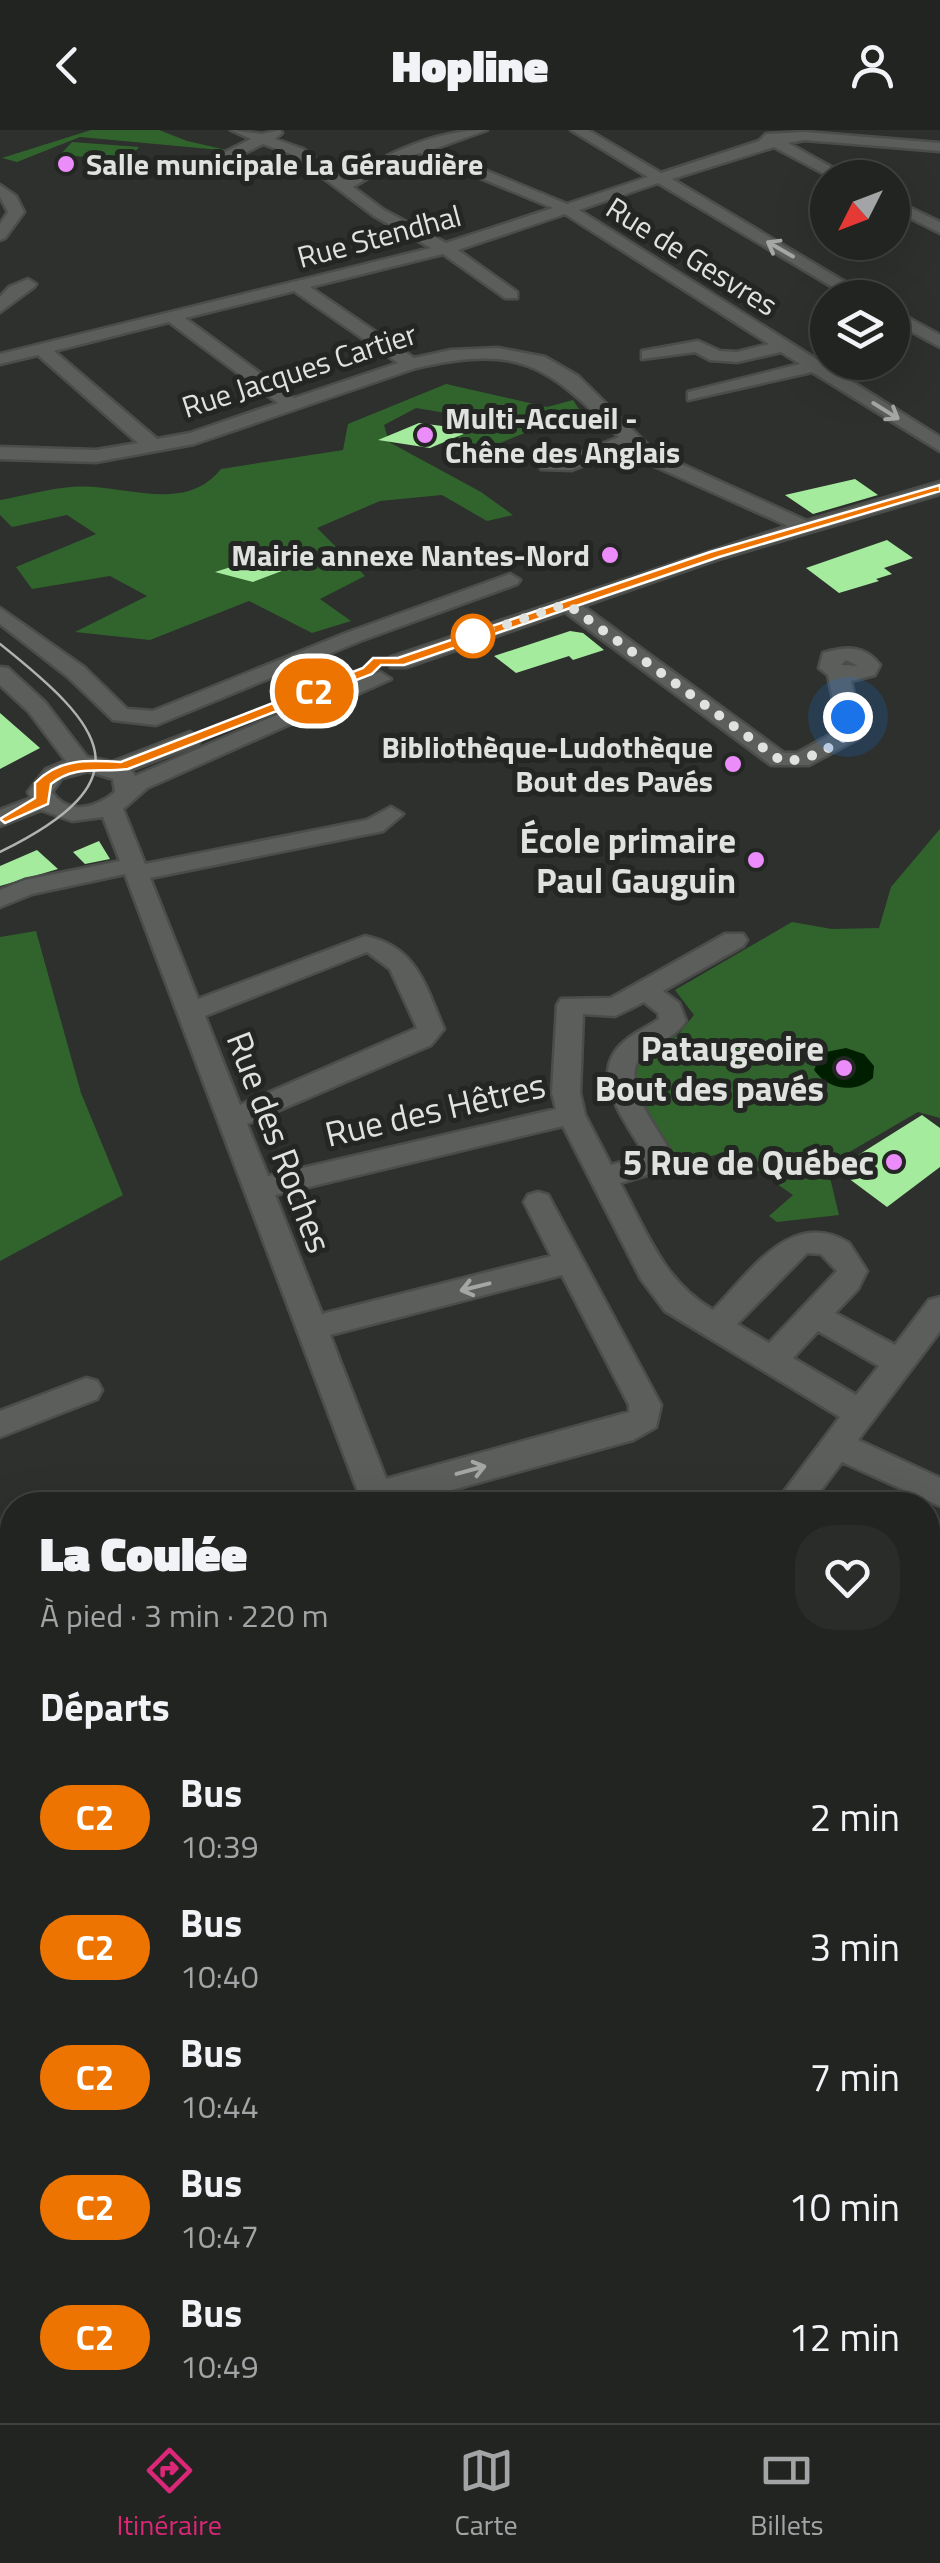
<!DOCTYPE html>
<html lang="fr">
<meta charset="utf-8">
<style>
body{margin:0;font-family:"Titillium Web",sans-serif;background:#2a2c2a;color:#f1f3f6;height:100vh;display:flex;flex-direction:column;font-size:38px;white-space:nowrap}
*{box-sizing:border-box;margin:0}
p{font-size:32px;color:#a2a4a5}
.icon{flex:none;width:55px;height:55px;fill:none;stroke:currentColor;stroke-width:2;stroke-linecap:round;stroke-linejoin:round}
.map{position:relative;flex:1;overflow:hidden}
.details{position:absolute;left:0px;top:1362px;width:940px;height:932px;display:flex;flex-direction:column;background:#222421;border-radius:40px 40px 0 0;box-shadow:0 10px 40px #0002,0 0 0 2px #3f413f}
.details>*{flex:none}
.badge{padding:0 20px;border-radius:32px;font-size:35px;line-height:65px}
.needle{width:65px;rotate:228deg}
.controls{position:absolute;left:810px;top:30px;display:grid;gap:20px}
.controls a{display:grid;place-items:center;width:100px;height:100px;border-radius:50%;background:#222421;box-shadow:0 10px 40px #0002,0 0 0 2px #3f413f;font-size:50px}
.you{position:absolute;width:50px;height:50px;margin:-25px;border:8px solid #fff;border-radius:50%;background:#1a73e8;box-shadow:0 0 0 15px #1a73e833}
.map>.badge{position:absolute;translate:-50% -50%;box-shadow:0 0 0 5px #fff}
h2{padding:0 40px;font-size:38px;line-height:90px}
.round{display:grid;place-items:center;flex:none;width:105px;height:105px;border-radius:40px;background:#2a2c2a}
.headline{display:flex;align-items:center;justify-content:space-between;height:170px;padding:0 40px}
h1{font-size:48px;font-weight:800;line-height:75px}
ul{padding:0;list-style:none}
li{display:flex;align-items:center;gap:30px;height:130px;padding:0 40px}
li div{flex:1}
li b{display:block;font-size:38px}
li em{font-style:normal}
li .badge{min-width:110px;font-weight:700;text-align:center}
header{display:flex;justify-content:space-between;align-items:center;height:130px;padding:0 40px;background:#222421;font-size:45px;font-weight:800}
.tabs{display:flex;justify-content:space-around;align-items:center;height:140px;border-top:2px solid #3f413f;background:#222421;font-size:28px;color:#a2a4a5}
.tabs a{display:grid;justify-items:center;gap:5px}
.tabs .current{color:#db2777}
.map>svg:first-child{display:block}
.green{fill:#31642d}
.water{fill:#001f00}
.building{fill:#a5eb9d}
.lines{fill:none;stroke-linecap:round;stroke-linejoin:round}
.minor-casing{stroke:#4a4d4a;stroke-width:5}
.major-casing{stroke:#4a4d4a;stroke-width:5}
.minor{fill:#5b5e5a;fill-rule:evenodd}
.major{fill:#669961;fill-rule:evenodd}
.tram-far1{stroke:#b0b2b0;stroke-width:2.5}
.tram{stroke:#b0b2b0;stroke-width:4}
.oneway{stroke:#a4a7a4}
.line{fill:#ee7402;stroke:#fff;stroke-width:2.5}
.walk{stroke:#e0e2e0;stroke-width:10;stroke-dasharray:0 18}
.poi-dot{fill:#ec8cfb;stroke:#232623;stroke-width:4}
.stop-dot{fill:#fff;stroke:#ee7402;stroke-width:5}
.labels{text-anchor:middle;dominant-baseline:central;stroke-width:10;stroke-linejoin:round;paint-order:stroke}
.far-poi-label{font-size:30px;font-weight:bold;fill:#e0e2e0;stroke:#232623;text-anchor:start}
.far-street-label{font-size:30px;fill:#e0e2e0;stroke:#232623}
.poi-label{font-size:35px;font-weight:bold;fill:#e0e2e0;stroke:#232623;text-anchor:end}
.street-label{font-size:35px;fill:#e0e2e0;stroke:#232623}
</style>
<header><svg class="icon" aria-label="back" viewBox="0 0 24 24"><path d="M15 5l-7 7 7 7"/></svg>Hopline<svg class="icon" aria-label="person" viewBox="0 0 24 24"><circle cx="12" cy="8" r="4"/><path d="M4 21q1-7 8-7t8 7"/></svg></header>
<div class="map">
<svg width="940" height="2293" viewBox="0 0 940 2293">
<rect width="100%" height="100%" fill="#2d302c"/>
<!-- green -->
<path class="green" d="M 91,0 L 159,0 L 187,11 L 231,21 L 80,7 L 17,32 L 2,28 Z
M 72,12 L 139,17 L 128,30 L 60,25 Z
M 446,254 L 547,277 L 573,270 L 585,288 L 561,288 L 476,323 L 463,317 L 446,283 L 416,278 L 384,295 L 389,312 L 481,362 L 513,385 L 487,391 L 442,365 L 380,371 L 317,398 L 365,446 L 320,469 L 351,491 L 312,503 L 249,471 L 150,510 L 75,502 L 147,466 L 110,446 L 32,459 L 16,437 L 96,404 L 67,385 L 12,397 L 0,385 L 0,370 C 23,366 47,359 71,357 C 122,352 183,386 221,339 L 343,320 L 348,294 Z
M 940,699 L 940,988 L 918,982 L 827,1035 L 839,1085 L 777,1092 L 769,1086 L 793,1065 L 729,1021 L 670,1038 L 663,1007 L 634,960 L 633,932 L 678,905 L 694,885 L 675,860 L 792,792 L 832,799 L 879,798 L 891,757 Z
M 36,801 L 81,963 L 123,1065 L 0,1131 L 0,807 Z"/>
<!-- water -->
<path class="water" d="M 846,918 L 864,924 L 874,936 L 873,948 C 855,964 828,960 814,940 L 821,923 Z"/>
<!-- building -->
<path class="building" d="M 419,293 L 473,300 L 430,318 L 378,310 Z
M 855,349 L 878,365 L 813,384 L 785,365 Z
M 887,410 L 913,428 L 884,438 L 892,444 L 876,449 L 879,451 L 839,463 L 806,438 Z
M 253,430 L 287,439 L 253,452 L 215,442 Z
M 570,501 L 583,503 L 604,520 L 573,530 L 569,526 L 516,543 L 494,526 Z
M 0,583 L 40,618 L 0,639 Z
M 99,711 L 110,729 L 85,734 L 73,722 Z
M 37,720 L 58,739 L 0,756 L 0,736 Z
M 922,985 L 940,998 L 940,1037 L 887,1077 L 836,1039 Z"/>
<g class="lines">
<!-- minor casing -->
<g class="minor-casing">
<path id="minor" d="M 231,0 L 262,4 L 280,0 L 282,3 L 275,9 L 303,19 L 344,50 C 388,23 435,0 487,0 L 434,19 L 567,74 L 648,47 L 571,0 L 588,0 L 661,43 L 759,11 L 766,4 L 805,2 L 940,13 L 940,21 L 805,10 L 788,13 L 851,48 L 832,48 L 774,17 L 672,49 L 872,168 L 851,168 L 658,53 L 579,80 L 940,307 L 940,321 L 812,242 L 688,270 L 688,262 L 800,234 L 781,222 L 737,232 L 710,230 L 695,222 L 642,229 L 642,221 L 698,211 L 720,221 L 737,222 L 769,214 L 565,84 L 458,120 L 517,162 L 517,168 L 505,168 L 443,124 L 310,157 L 414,228 L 451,220 L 498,218 L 545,227 L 578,246 L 655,322 L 807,391 L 940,352 L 940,364 L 722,428 L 583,476 L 784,623 L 797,623 L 839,600 L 828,545 L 819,538 L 823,523 C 846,516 865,515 880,535 L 875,545 L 851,551 L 862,603 L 859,608 L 809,635 L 771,635 L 565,482 L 407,537 L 391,537 L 388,532 L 391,527 L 788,396 L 641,330 L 628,317 L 572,340 L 541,339 L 541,331 L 563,330 L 619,307 C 547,235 521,214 416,238 L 194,314 L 96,332 L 0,329 L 0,317 L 96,320 L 138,313 L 38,225 L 0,234 L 0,224 L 431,118 L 374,86 L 293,25 L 263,14 L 229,31 L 219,31 L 219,25 L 251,9 ZM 420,23 L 553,78 L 446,113 L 384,80 L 353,57 L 397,30 ZM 294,161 L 398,233 L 294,268 L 185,188 ZM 169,192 L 278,273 L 190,303 L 157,309 L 54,221 ZM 846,530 L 858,536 L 841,535 Z
M 0,55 L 16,66 L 24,82 L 5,108 L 0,110 L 0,94 L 8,82 L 0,67 Z
M 892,69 L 940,92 L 940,103 L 892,79 Z
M 28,149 L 36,154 L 34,157 L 0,182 L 0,167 L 9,157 Z
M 892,179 L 940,205 L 940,217 L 892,191 Z
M 510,444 L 520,450 L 517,454 L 360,511 L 156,595 L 113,590 L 68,547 L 0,494 L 0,478 L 84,537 L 127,579 L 153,581 L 346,503 Z
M 0,537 L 8,538 L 45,572 L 87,627 L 112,632 L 190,602 L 201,609 L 198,614 L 131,640 L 135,646 L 372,544 L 380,542 L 391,549 L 147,658 L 123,679 L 145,734 L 367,690 L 391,677 L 403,684 L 383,701 L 150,748 L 198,869 L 365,806 C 417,817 425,855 444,899 L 431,915 L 247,994 L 268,1046 L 556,979 L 552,963 L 557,875 L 561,869 L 611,868 L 725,804 L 743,804 L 747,810 L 743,816 L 663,861 L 679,873 L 686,891 C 677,905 662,911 648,920 C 613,944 655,994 669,1019 L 653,1043 L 620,1053 C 647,1102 663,1151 713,1180 C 750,1143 791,1077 849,1113 L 867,1141 L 858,1159 L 835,1183 L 895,1215 L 929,1170 L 940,1167 L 940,1201 L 858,1310 L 940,1348 L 940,1376 L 842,1332 L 810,1375 L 774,1375 L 840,1287 L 665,1181 L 641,1149 L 563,996 L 275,1065 L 322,1184 L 551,1126 L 524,1072 L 528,1065 L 538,1062 L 548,1065 L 661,1275 L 656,1297 L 633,1310 L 397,1375 L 363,1375 L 125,744 L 32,764 L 0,777 L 0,760 L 25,750 L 120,731 L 103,687 L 72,691 L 41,680 L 0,696 L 0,680 L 31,668 L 28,662 L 46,639 L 66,631 L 29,582 L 0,555 ZM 88,641 L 113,649 L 115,662 C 96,678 68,686 52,662 L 62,648 ZM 367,822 L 390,839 L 417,898 L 240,975 L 205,886 ZM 644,872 L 658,883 L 659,889 C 648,897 635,902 625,911 C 587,942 622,986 641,1018 L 633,1029 L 611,1035 L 585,985 L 580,963 L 583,884 L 615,886 ZM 807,1123 L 821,1124 L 837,1141 L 769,1213 L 737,1194 ZM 562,1145 L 629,1275 L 629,1282 L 386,1349 L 330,1205 ZM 818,1201 L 879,1236 L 856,1265 L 793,1228 Z
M 86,1248 L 97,1251 L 102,1260 L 97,1269 L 0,1307 L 0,1281 Z
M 0,1457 L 12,1462 L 12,1494 L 0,1490 Z
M 940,1573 L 940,1609 L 928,1613 L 928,1577 Z
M 928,1667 L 940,1671 L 940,1719 L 928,1714 Z
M 205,2282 L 251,2282 L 247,2293 L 201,2293 Z"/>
</g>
<!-- major casing -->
<g class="major-casing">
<path id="major" d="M 0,1551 L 12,1556 L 12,1589 L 0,1585 Z
M 0,1617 L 12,1622 L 12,1657 L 0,1652 Z
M 928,1993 L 940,1998 L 940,2041 L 928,2036 Z
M 928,2069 L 940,2074 L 940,2119 L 928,2113 Z"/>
</g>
<!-- minor -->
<use href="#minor" class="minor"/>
<!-- major -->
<use href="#major" class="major"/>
<!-- tram-far1 -->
<path class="tram-far1" d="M 0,514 C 104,597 149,649 0,722"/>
<!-- tram -->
<path class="tram" d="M 0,1609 L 12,1615
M 928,2042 L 940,2048
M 928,2061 L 940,2067"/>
</g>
<!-- one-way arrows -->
<defs><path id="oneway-shaft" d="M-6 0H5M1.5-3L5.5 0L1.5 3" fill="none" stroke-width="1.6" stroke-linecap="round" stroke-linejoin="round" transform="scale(2.5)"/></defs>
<g class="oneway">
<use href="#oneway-shaft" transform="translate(780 119) rotate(-150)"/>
<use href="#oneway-shaft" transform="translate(886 281) rotate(32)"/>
<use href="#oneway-shaft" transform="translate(475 1157) rotate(166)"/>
<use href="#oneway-shaft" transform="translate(471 1340) rotate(-15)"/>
</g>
<!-- line -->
<path class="line" d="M 940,355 L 940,361 L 719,427 L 404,535 L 381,535 L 372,544 L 128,639 C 98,643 76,634 51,654 L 48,674 L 5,693 L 0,689 L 35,668 L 35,653 C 59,628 88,630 121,632 L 363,538 L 373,528 L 398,528 L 710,422 Z"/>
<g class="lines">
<!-- walk -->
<path class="walk" d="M 473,506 L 567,474 L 780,630 C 802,634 839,617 852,598 L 848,587"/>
</g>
<!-- markers -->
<g class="poi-dot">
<circle cx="66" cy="34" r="10"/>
<circle cx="425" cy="305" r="10"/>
<circle cx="610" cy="425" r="10"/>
<circle cx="733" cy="634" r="10"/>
<circle cx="756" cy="730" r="10"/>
<circle cx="844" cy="938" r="10"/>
<circle cx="894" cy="1032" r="10"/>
</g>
<circle class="stop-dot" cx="473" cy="506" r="20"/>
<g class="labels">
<!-- far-poi labels -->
<g class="far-poi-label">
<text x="86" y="34">Salle municipale La Géraudière</text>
<text x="445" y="288">Multi-Accueil -<tspan x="445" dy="34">Chêne des Anglais</tspan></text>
<text x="590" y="425" text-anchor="end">Mairie annexe Nantes-Nord</text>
<text x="713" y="617" text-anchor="end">Bibliothèque-Ludothèque<tspan x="713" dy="34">Bout des Pavés</tspan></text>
</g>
<!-- far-street labels -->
<g class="far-street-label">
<text transform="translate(379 106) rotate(-15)">Rue Stendhal</text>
<text transform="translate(692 126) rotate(32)">Rue de Gesvres</text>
<text transform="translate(299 240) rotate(-18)">Rue Jacques Cartier</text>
</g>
<!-- poi labels -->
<g class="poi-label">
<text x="736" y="710">École primaire<tspan x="736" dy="40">Paul Gauguin</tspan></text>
<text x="824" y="918">Pataugeoire<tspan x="824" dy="40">Bout des pavés</tspan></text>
<text x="874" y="1032">5 Rue de Québec</text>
</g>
<!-- street labels -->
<g class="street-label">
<text transform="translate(435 979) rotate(-13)">Rue des Hêtres</text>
<text transform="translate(280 1012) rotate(69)">Rue des Roches</text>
</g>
</g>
</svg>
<div class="controls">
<a><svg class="needle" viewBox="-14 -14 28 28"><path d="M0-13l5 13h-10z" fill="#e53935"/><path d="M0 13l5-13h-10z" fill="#a2a4a5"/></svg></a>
<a><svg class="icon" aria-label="layers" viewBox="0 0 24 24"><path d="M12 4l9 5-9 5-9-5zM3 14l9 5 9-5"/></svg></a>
</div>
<div class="you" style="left:848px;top:587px"></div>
<b class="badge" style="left:314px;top:561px;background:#ee7402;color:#fff">C2</b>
<section class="details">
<div class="headline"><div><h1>La Coulée</h1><p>À pied · 3 min · 220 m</p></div><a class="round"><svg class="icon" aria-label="heart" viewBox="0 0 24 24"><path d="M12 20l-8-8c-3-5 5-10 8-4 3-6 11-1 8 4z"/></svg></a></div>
<h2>Départs</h2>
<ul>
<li><span class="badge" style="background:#ee7402;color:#fff">C2</span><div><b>Bus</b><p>10:39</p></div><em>2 min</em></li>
<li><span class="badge" style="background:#ee7402;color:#fff">C2</span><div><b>Bus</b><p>10:40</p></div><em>3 min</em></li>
<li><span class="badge" style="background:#ee7402;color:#fff">C2</span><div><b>Bus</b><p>10:44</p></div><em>7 min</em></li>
<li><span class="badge" style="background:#ee7402;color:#fff">C2</span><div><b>Bus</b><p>10:47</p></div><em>10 min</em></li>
<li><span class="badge" style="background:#ee7402;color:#fff">C2</span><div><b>Bus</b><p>10:49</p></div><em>12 min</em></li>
</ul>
</section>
</div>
<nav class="tabs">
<a class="current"><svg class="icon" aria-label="directions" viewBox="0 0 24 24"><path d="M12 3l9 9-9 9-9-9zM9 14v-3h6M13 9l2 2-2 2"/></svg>Itinéraire</a>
<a><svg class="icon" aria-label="map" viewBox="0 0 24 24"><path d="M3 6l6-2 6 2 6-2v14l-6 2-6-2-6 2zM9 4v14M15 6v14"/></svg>Carte</a>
<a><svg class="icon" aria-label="tickets" viewBox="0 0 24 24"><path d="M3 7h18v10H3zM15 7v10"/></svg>Billets</a>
</nav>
